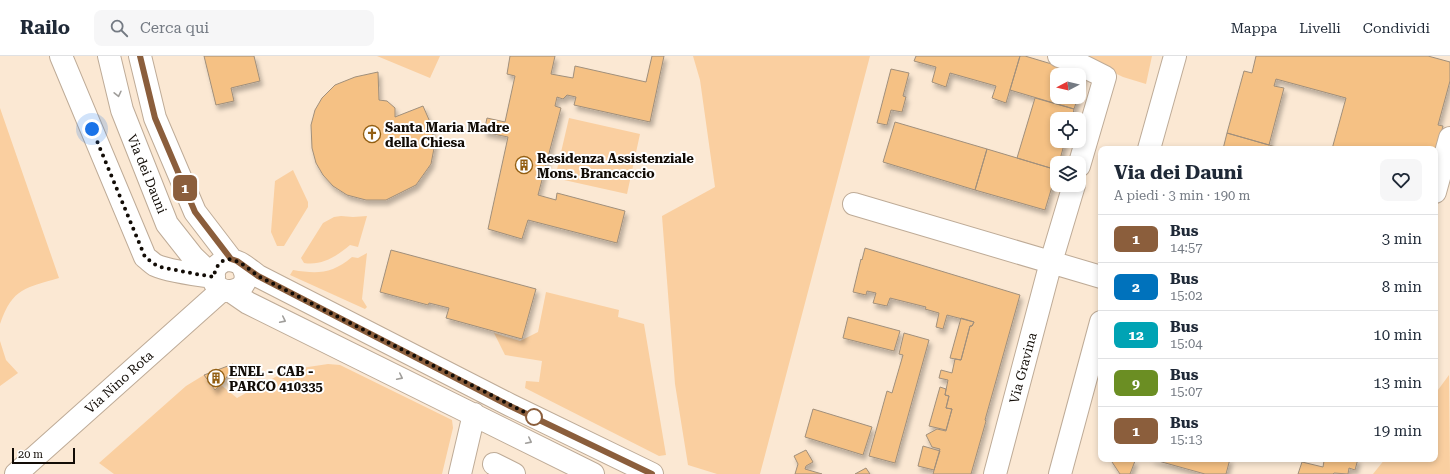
<!DOCTYPE html>
<html lang="it">
<meta charset="utf-8">
<style>
body{margin:0;font-family:"Roboto Serif",serif;background:#f6f6f7;color:#1f2937;height:100vh;display:flex;flex-direction:column;font-size:15px;white-space:nowrap}
*{box-sizing:border-box;margin:0}
p{font-size:13px;color:#747a83}
.icon{flex:none;width:22px;height:22px;fill:none;stroke:currentColor;stroke-width:2;stroke-linecap:round;stroke-linejoin:round}
.map{position:relative;flex:1;overflow:hidden}
.sheet{position:absolute;left:1098px;top:90px;width:340px;height:316px;display:flex;flex-direction:column;background:#fff;border-radius:8px;box-shadow:0 2px 6px #0003}
.sheet>*{flex:none}
.badge{padding:0 8px;border-radius:6px;font-size:14px;line-height:26px}
.needle{width:26px;rotate:263deg}
.buttons{position:absolute;left:1050px;top:12px;display:grid;gap:8px}
.buttons a{display:grid;place-items:center;width:36px;height:36px;border-radius:8px;background:#fff;box-shadow:0 2px 6px #0003;font-size:20px}
.scale{position:absolute;left:12px;bottom:10px;width:63px;box-sizing:border-box;padding-left:4px;border:2px solid #120c06;border-top:0;font-size:11px;line-height:14px;white-space:nowrap;color:#120c06;-webkit-text-stroke:3px #fff;paint-order:stroke}
.you{position:absolute;width:20px;height:20px;margin:-10px;border:3px solid #fff;border-radius:50%;background:#1a73e8;box-shadow:0 0 0 6px #1a73e833}
.map>.badge{position:absolute;translate:-50% -50%;box-shadow:0 0 0 2px #fff}
.round{display:grid;place-items:center;flex:none;width:42px;height:42px;border-radius:8px;background:#f6f6f7}
.overview{display:flex;align-items:center;justify-content:space-between;height:68px;padding:0 16px}
h1{font-size:19px;font-weight:700;line-height:30px}
ul{padding:0;list-style:none}
li{display:flex;align-items:center;gap:12px;height:48px;padding:0 16px;border-top:1px solid #e0e1e3}
li div{flex:1}
li b{display:block;font-size:15px}
li em{font-style:normal}
li .badge{min-width:44px;font-weight:700;text-align:center}
header{display:flex;align-items:center;gap:24px;box-sizing:border-box;height:56px;padding:0 20px;background:#fff;border-bottom:1px solid #e0e1e3}
header strong{font-size:19px}
nav{display:flex;gap:22px;margin-inline-start:auto;font-size:14px}
.search{width:280px;height:36px;background:#f6f6f7;display:flex;align-items:center;gap:10px;box-sizing:border-box;padding:0 14px;border-radius:8px;color:#747a83;font-size:15px}
.map>svg:first-child{display:block}
.green{fill:#facfa0}
.building{fill:#f5c184;stroke:#a08f7b;filter:url(#shadow)}
.lines{fill:none;stroke-linecap:round;stroke-linejoin:round}
.minor-casing{stroke:#beab97;stroke-width:24}
.secondary-casing{stroke:#beab97;stroke-width:24}
.minor{stroke:#fff;stroke-width:22}
.secondary{stroke:#fff;stroke-width:22}
.oneway{stroke:#a09e9b}
.line-casing{stroke:#fff;stroke-width:9}
.line{stroke:#8b5e3c;stroke-width:6}
.walk{stroke:#120c06;stroke-width:4;stroke-dasharray:0 7.2}
.stop-dot{fill:#fff;stroke:#8b5e3c;stroke-width:2}
.labels{text-anchor:middle;dominant-baseline:central;stroke-width:4;stroke-linejoin:round;paint-order:stroke}
.poi-label{font-size:13px;font-weight:bold;fill:#120c06;stroke:#fff;text-anchor:start}
.street-label{font-size:13px;fill:#120c06;stroke:#fff}
</style>
<header>
<strong>Railo</strong>
<div class="search"><svg class="icon" aria-label="search" viewBox="0 0 24 24"><circle cx="10" cy="10" r="6"/><path d="M15 15l6 6"/></svg>Cerca qui</div>
<nav><a>Mappa</a><a>Livelli</a><a>Condividi</a></nav>
</header>
<div class="map">
<svg width="1450" height="418" viewBox="0 0 1450 418">
<defs>
<filter id="shadow"><feDropShadow dx="2.5" dy="4.5" stdDeviation="2" flood-color="#0004"/></filter>
</defs>
<rect width="100%" height="100%" fill="#fbe8d3"/>
<!-- green -->
<path class="green" d="M 377,0 L 440,0 L 430,22 Z
M 693,0 L 870,0 L 760,418 L 717,418 L 688,409 L 675,328 L 662,160 L 715,131 L 700,24 Z
M 1079,0 L 1152,0 L 1146,28 L 1123,21 Z
M 0,52 L 59,222 C 26,232 13,231 0,268 Z
M 569,62 L 640,78 L 627,138 L 555,122 Z
M 293,114 L 308,146 L 308,151 L 284,190 L 277,190 L 271,176 L 275,125 Z
M 341,160 L 353,161 L 367,160 L 358,191 L 350,189 C 337,200 322,210 304,207 L 301,202 L 323,167 L 334,161 Z
M 367,197 L 362,243 L 367,251 L 365,253 L 290,219 L 293,214 C 317,218 332,218 352,201 L 358,202 Z
M 546,236 L 619,254 L 618,261 L 644,268 L 666,399 L 659,400 L 525,332 L 526,325 L 539,326 L 542,305 L 505,299 L 494,277 L 520,285 L 538,276 Z
M 0,285 L 6,304 L 18,317 L 0,330 Z
M 328,308 L 340,309 L 452,364 L 453,372 L 442,418 L 114,418 L 99,407 L 186,330 L 204,319 L 215,334 L 221,329 L 237,342 L 288,314 Z
M 1449,319 L 1450,418 L 1373,418 L 1385,403 L 1435,403 L 1435,338 Z"/>
<!-- building -->
<path class="building" d="M 204,0 L 254,0 L 260,25 L 231,32 L 234,45 L 216,49 Z
M 510,0 L 555,0 L 551,18 L 573,22 L 575,10 L 646,26 L 652,0 L 664,0 L 650,66 L 574,49 L 576,41 L 567,39 L 563,43 L 557,41 L 555,50 L 561,52 L 538,139 L 556,144 L 557,137 L 625,155 L 617,187 L 528,164 L 522,183 L 488,173 L 508,81 L 484,76 L 487,62 L 505,66 L 515,20 L 507,18 Z
M 916,0 L 1020,0 L 1006,47 L 992,42 L 996,30 L 950,17 L 946,31 L 932,26 L 936,11 L 914,5 Z
M 1020,0 L 1025,0 L 1085,18 L 1079,37 L 1079,19 L 1057,19 L 1057,41 L 1078,41 L 1074,53 L 1010,34 Z
M 1256,0 L 1428,0 L 1450,6 L 1450,25 L 1438,69 L 1443,70 L 1436,98 L 1435,93 L 1332,93 L 1346,42 L 1276,23 L 1274,30 L 1284,32 L 1269,89 L 1227,77 L 1244,15 L 1252,17 Z
M 891,13 L 909,17 L 903,40 L 906,41 L 902,56 L 891,54 L 887,69 L 877,67 Z
M 378,16 L 379,44 L 387,45 L 395,52 L 395,61 L 423,50 L 430,66 L 435,87 L 431,108 L 416,129 L 386,144 L 366,144 L 347,139 L 333,130 L 323,119 L 316,107 L 312,92 L 311,69 L 315,54 L 322,42 L 335,29 L 355,21 Z
M 1035,42 L 1074,53 L 1072,63 L 1057,63 L 1057,85 L 1065,85 L 1059,107 L 1057,107 L 1057,114 L 1017,102 Z
M 895,66 L 987,93 L 975,134 L 883,106 Z
M 1227,77 L 1283,93 L 1223,93 Z
M 987,93 L 1057,114 L 1045,154 L 975,134 Z
M 865,192 L 1020,239 L 985,364 L 986,365 L 971,418 L 933,418 L 940,393 L 932,391 L 926,379 L 937,373 L 946,375 L 952,353 L 946,352 L 949,340 L 945,339 L 948,324 L 939,322 L 941,314 L 952,317 L 955,303 L 961,304 L 970,270 L 972,270 L 974,266 L 947,259 L 943,273 L 936,271 L 939,257 L 925,253 L 926,251 L 890,242 L 887,250 L 873,247 L 876,237 L 867,235 L 866,239 L 853,236 L 861,203 L 862,204 Z
M 391,194 L 536,233 L 522,283 L 446,262 L 449,252 L 429,247 L 428,249 L 380,236 Z
M 848,261 L 900,275 L 894,295 L 843,282 Z
M 961,262 L 974,266 L 972,270 L 970,270 L 961,304 L 950,302 Z
M 904,277 L 929,284 L 895,407 L 869,400 L 887,335 L 892,337 L 903,299 L 899,298 Z
M 233,308 L 234,309 L 225,324 L 215,334 L 204,319 Z
M 940,331 L 946,333 L 945,339 L 949,340 L 946,352 L 952,353 L 946,374 L 929,370 Z
M 813,353 L 872,371 L 863,399 L 805,381 Z
M 923,390 L 940,395 L 934,414 L 918,410 Z
M 806,394 L 813,406 L 806,410 L 805,413 L 822,418 L 795,418 L 798,408 L 794,400 Z
M 1110,403 L 1126,403 L 1135,405 L 1130,418 L 1120,418 Z
M 1151,403 L 1230,403 L 1226,418 L 1205,418 Z
M 1322,403 L 1358,403 L 1355,414 L 1349,412 L 1348,418 L 1334,417 L 1333,418 L 1298,418 L 1302,406 L 1323,411 L 1324,405 L 1322,404 Z
M 866,412 L 870,418 L 855,418 Z"/>
<g class="lines">
<!-- minor casing -->
<g class="minor-casing">
<path id="minor" d="M 61,0 L 145,201 C 149,204 152,207 155,209 C 168,215 198,219 214,221
M 109,0 L 122,54 L 167,168 L 193,201 L 214,221
M 140,0 L 155,62 L 195,156 L 231,203
M 1059,0 L 1075,6 L 1105,21 L 1079,110
M 1435,136 L 1450,82
M 854,148 L 1101,221
M 241,208 C 261,239 209,245 214,217 C 215,210 219,207 226,204 C 239,203 248,213 258,220 L 510,349 L 652,418
M 232,236 L 248,247 L 593,418
M 494,408 L 514,418
M 16,418 L 222,234
M 460,418 L 474,358
M 995,418 L 1051,206 L 1074,129"/>
</g>
<!-- secondary casing -->
<g class="secondary-casing">
<path id="secondary" d="M 1149,93 L 1175,0
M 1060,418 L 1101,266"/>
</g>
<!-- minor -->
<use href="#minor" class="minor"/>
<!-- secondary -->
<use href="#secondary" class="secondary"/>
</g>
<!-- one-way arrows -->
<defs><path id="oneway-chevron" d="M-2-3.5L2.5 0L-2 3.5" fill="none" stroke-width="1.6" stroke-linecap="round" stroke-linejoin="round"/></defs>
<g class="oneway">
<use href="#oneway-chevron" transform="translate(118 38) rotate(77)"/>
<use href="#oneway-chevron" transform="translate(283 264) rotate(26)"/>
<use href="#oneway-chevron" transform="translate(400 321) rotate(26)"/>
<use href="#oneway-chevron" transform="translate(529 385) rotate(27)"/>
</g>
<g class="lines">
<!-- line casing -->
<g class="line-casing">
<path id="line" d="M 140,0 L 155,62 L 195,156 L 231,203 L 237,205 L 258,220 L 510,350 L 652,418"/>
</g>
<!-- line -->
<use href="#line" class="line"/>
<!-- walk -->
<path class="walk" d="M 92,73 L 145,201 L 154,208 L 160,211 L 196,218 L 214,221 C 215,209 224,199 236,205 C 244,208 251,215 258,220 L 534,361"/>
</g>
<!-- icons -->
<defs>
<g id="church-ring" transform="scale(0.9)"><circle r="9.5" fill="#fff" stroke="#935f13" stroke-width="1.5"/><path d="M-1.2-6h2.4v3.5h3.3v2.4h-3.3V6h-2.4V-.1h-3.3v-2.4h3.3Z" fill="#935f13"/></g>
<g id="building-ring" transform="scale(0.9)"><circle r="9.5" fill="#fff" stroke="#935f13" stroke-width="1.5"/><path d="M-4-6H4V6H1V3H-1V6H-4ZM-2.5-4.3h1.7v1.8h-1.7ZM.8-4.3h1.7v1.8H.8ZM-2.5-1h1.7V.8h-1.7ZM.8-1h1.7V.8H.8Z" fill="#935f13"/></g>
</defs>
<g fill-rule="evenodd">
<use href="#church-ring" x="372" y="78"/>
<use href="#building-ring" x="524" y="109"/>
<use href="#building-ring" x="216" y="322"/>
</g>
<!-- markers -->
<circle class="stop-dot" cx="534" cy="361" r="8"/>
<g class="labels">
<!-- poi labels -->
<g class="poi-label">
<text x="385" y="71">Santa Maria Madre<tspan x="385" dy="15">della Chiesa</tspan></text>
<text x="537" y="102">Residenza Assistenziale<tspan x="537" dy="15">Mons. Brancaccio</tspan></text>
<text x="229" y="315">ENEL - CAB -<tspan x="229" dy="15">PARCO 410335</tspan></text>
</g>
<!-- street labels -->
<g class="street-label">
<text transform="translate(147 118) rotate(68)">Via dei Dauni</text>
<text transform="translate(1023 312) rotate(-75)">Via Gravina</text>
<text transform="translate(119 326) rotate(-42)">Via Nino Rota</text>
</g>
</g>
</svg>
<div class="buttons">
<a><svg class="needle" viewBox="-14 -14 28 28"><path d="M0-13l5 13h-10z" fill="#e53935"/><path d="M0 13l5-13h-10z" fill="#747a83"/></svg></a>
<a><svg class="icon" aria-label="locate" viewBox="0 0 24 24"><circle cx="12" cy="12" r="6"/><path d="M12 2v4M12 18v4M2 12h4M18 12h4"/></svg></a>
<a><svg class="icon" aria-label="layers" viewBox="0 0 24 24"><path d="M12 4l9 5-9 5-9-5zM3 14l9 5 9-5"/></svg></a>
</div>
<div class="scale">20 m</div>
<div class="you" style="left:92px;top:73px"></div>
<b class="badge" style="left:185px;top:132px;background:#8b5e3c;color:#fff">1</b>
<section class="sheet">
<div class="overview"><div><h1>Via dei Dauni</h1><p>A piedi · 3 min · 190 m</p></div><a class="round"><svg class="icon" aria-label="heart" viewBox="0 0 24 24"><path d="M12 20l-8-8c-3-5 5-10 8-4 3-6 11-1 8 4z"/></svg></a></div>
<ul>
<li><span class="badge" style="background:#8b5e3c;color:#fff">1</span><div><b>Bus</b><p>14:57</p></div><em>3 min</em></li>
<li><span class="badge" style="background:#0072bc;color:#fff">2</span><div><b>Bus</b><p>15:02</p></div><em>8 min</em></li>
<li><span class="badge" style="background:#00a3b4;color:#fff">12</span><div><b>Bus</b><p>15:04</p></div><em>10 min</em></li>
<li><span class="badge" style="background:#6b8e23;color:#fff">9</span><div><b>Bus</b><p>15:07</p></div><em>13 min</em></li>
<li><span class="badge" style="background:#8b5e3c;color:#fff">1</span><div><b>Bus</b><p>15:13</p></div><em>19 min</em></li>
</ul>
</section>
</div>
